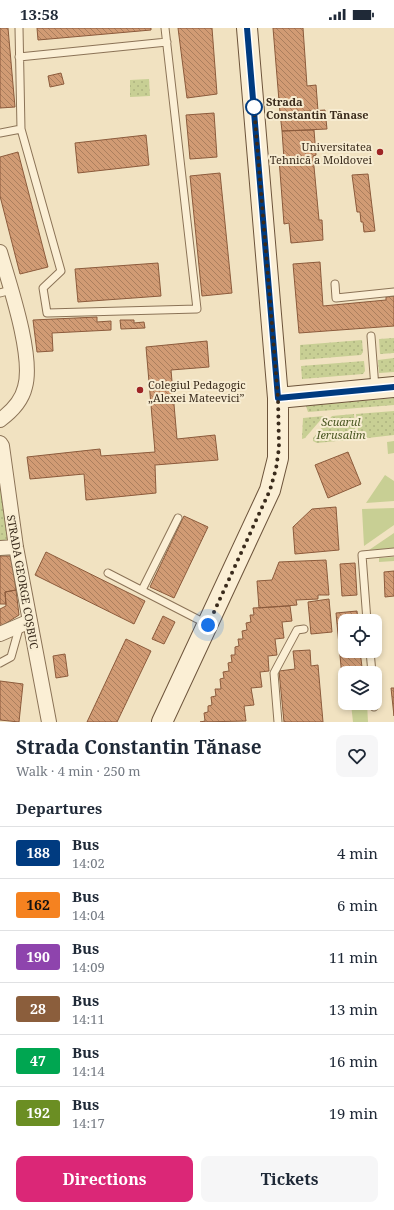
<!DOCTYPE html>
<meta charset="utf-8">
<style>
body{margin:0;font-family:"Noto Serif",serif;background:#f6f6f7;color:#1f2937;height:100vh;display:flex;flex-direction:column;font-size:15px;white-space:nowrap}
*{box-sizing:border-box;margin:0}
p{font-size:13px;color:#747a83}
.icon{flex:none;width:22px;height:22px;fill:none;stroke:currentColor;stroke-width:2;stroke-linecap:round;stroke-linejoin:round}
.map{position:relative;height:694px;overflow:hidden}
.side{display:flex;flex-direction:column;background:#fff;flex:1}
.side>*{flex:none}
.badge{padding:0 8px;border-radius:3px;font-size:14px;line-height:26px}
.buttons{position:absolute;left:338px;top:586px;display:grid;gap:8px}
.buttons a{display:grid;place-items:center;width:44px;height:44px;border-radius:8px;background:#fff;box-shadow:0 2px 6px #0003;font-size:20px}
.you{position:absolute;width:20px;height:20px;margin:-10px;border:3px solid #fff;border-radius:50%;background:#1a73e8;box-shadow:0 0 0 6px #1a73e833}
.map>.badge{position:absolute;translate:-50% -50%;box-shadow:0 0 0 2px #fff}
h2{padding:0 16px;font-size:15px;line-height:36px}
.round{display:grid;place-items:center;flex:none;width:42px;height:42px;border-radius:8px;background:#f6f6f7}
.head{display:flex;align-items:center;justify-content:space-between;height:68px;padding:0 16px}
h1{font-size:19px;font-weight:700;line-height:30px}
.primary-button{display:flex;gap:8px;margin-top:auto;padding:8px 16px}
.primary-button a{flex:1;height:46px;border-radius:8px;background:#db2777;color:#fff;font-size:16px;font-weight:700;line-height:46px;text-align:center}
.primary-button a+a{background:#f6f6f7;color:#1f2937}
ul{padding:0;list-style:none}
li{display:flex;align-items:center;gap:12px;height:52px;padding:0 16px;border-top:1px solid #e0e1e3}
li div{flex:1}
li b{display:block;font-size:15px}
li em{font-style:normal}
li .badge{min-width:44px;font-weight:700;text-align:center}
.status{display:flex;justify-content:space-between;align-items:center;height:28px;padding:0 20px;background:#fff;direction:ltr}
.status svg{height:11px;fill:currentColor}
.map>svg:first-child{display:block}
.green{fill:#c8cf94}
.park{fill:url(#park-dots)}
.building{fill:url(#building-back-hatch);stroke:#8c5b3c}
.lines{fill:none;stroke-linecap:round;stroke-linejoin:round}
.lane-casing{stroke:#8b7357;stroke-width:9}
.street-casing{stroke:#8b7357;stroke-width:16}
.secondary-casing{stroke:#6d543b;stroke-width:22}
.lane{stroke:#fbefd5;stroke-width:7}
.street{stroke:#fbefd5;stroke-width:14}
.secondary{stroke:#fbefd5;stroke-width:20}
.line-casing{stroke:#fff;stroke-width:9}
.line{stroke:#003b80;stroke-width:6}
.walk{stroke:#3a2b1c;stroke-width:4;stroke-dasharray:0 7.2}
.stop-dot{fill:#fff;stroke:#003b80;stroke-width:2}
.poi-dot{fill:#9e2425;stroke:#f7ecd1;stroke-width:1.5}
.labels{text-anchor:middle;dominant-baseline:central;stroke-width:4;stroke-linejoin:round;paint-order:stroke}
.stop-label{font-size:11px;font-weight:bold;fill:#3a2b1c;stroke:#f7ecd1;text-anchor:start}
.poi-label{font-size:11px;fill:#3a2b1c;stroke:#f7ecd1;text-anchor:end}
.park-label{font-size:11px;font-style:italic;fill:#4a5722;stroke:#f7ecd1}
.street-label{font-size:11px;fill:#3a2b1c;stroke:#f7ecd1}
</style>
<div class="status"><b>13:58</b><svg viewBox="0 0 49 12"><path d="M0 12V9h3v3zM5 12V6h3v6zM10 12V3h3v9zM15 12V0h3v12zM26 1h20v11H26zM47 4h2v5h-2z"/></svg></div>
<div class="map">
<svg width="394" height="694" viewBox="0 0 394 694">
<defs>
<pattern id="park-dots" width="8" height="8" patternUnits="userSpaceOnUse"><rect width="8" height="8" fill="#c8cf94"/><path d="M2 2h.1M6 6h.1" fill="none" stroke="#adb27f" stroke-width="1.8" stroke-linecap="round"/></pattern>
<pattern id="building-back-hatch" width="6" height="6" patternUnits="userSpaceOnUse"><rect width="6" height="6" fill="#d19b74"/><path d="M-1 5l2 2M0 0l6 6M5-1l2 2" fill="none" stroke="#ab7f5e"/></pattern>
</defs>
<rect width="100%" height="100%" fill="#f1e2c1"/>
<!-- green -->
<path class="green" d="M 394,413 L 394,425 L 388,426 L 387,414 Z
M 385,447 L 394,453 L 394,473 L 366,475 Z
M 394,480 L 394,497 L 364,518 L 362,481 Z
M 394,505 L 394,520 L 369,522 Z
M 394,529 L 394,533 L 379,534 L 379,530 Z
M 367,675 L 368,694 L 353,694 L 351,676 Z"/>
<!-- park -->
<path class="park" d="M 149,51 L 150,68 L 130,69 L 130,52 Z
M 394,310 L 394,325 L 380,326 L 379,311 Z
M 362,312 L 363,324 L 361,327 L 300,332 L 300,317 Z
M 394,330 L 394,344 L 379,345 L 378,332 Z
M 364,333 L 365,343 L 363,346 L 302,351 L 301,338 Z
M 394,370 L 394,377 L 308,384 L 306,378 Z
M 394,383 L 394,407 L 359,411 L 356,386 Z
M 354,386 L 356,411 L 317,415 L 313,413 L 313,410 L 332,388 Z
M 324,388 L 305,410 L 302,411 L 303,390 Z
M 0,439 L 12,514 L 0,514 Z"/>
<!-- building -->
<path class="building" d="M 0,0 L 8,0 L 15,79 L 0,80 Z
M 37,0 L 151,0 L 151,2 L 38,12 Z
M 178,0 L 212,0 L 217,66 L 187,70 Z
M 273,0 L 303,0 L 307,58 L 316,57 L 318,83 L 280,85 Z
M 61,45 L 64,56 L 50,59 L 48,48 Z
M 325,82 L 327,101 L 282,103 L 280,85 Z
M 214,85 L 217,129 L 190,131 L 186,87 Z
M 314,102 L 316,127 L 313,128 L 319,192 L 322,192 L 323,212 L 291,215 L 289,195 L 284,196 L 279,131 L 284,131 L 282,103 Z
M 146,107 L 149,137 L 78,145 L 75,115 Z
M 18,124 L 48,239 L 20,246 L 0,168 L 0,129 Z
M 220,145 L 232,265 L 202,268 L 190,148 Z
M 368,146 L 375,203 L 364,204 L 363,194 L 361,194 L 360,184 L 357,184 L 352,147 Z
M 320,234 L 323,278 L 386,272 L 386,269 L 394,268 L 394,298 L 299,305 L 293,236 Z
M 158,235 L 161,268 L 78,274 L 75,241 Z
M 97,289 L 97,294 L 111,293 L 111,302 L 52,305 L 53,323 L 37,324 L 33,292 Z
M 120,292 L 134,292 L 134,295 L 144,294 L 145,300 L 121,301 Z
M 207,313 L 209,339 L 171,342 L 177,411 L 215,407 L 218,432 L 155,437 L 156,465 L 86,472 L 84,446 L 30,451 L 27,429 L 100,421 L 101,428 L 155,424 L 146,319 Z
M 348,424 L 361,456 L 328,470 L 315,437 Z
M 336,479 L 339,522 L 295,526 L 293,499 L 312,481 Z
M 184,488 L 208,499 L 174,570 L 150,559 Z
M 46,524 L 145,573 L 134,596 L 35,547 Z
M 0,528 L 11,528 L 16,562 L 5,564 L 6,576 L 0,576 Z
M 326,532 L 329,567 L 318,567 L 318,571 L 296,572 L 297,577 L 259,580 L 257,553 L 272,552 L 279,534 Z
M 355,535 L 357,567 L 342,568 L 340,536 Z
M 394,543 L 394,568 L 385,569 L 384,544 Z
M 16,562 L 19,587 L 0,599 L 0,581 L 6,578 L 5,564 Z
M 329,571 L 332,604 L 311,606 L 308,574 Z
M 290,578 L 292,593 L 282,594 L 284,610 L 275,611 L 277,627 L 268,628 L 269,643 L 260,644 L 262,659 L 251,660 L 254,677 L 244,678 L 246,693 L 200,694 L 205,693 L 204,685 L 208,684 L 208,678 L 212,677 L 211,669 L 216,668 L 215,661 L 221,661 L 220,651 L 224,650 L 223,644 L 229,643 L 228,635 L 232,634 L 231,627 L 235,627 L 235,619 L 239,618 L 238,611 L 243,611 L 242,603 L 247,602 L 246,595 L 251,594 L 250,587 L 254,587 L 253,580 Z
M 357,583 L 358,593 L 345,593 L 345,623 L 360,623 L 362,639 L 349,640 L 349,644 L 364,642 L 364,645 L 345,645 L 345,649 L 342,649 L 336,585 Z
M 163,588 L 175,594 L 164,616 L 152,611 Z
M 126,611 L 151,623 L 117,694 L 87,694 Z
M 310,622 L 311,638 L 318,637 L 323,694 L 284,694 L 279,643 L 295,641 L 293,623 Z
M 65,626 L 68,648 L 56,650 L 53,628 Z
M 0,653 L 23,656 L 19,694 L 0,692 Z
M 391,660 L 394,660 L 394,688 Z"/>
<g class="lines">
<!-- lane casing -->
<g class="lane-casing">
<path id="lane" d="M 19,0 L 21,101
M 19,29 L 167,14
M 0,105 L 21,101 L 61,243 L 43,260 L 47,285 L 197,281 L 165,0
M 335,256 L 336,270 L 394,264
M 0,265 L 11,262
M 371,308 L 375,360
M 108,545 L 207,596
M 142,562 L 178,490
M 367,593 L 362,527 L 394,524
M 370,623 L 372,645
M 0,635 L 11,629 L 20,597
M 374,675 L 374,679
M 278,694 L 274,645 L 297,602 L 304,601"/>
</g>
<!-- street casing -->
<g class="street-casing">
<path id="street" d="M 0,224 C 9,255 34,328 25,359 C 22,372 11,384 0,392
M 0,415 L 2,418 L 16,519 L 49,694
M 0,520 L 16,519
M 0,606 L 30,593"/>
</g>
<!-- secondary casing -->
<g class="secondary-casing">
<path id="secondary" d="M 278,370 L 394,359
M 162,694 L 270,462 L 278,430 L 278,370 L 247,0"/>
</g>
<!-- lane -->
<use href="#lane" class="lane"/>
<!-- street -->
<use href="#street" class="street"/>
<!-- secondary -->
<use href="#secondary" class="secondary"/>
</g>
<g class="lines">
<!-- line casing -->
<g class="line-casing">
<path id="line" d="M 247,0 L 278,370 L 394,359"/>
</g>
<!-- line -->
<use href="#line" class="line"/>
<!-- walk -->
<path class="walk" d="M 208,597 L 270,462 L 276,441 L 279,420 L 278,370 L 254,79"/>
</g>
<!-- markers -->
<circle class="stop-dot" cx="254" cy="79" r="8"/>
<g class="poi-dot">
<circle cx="380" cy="124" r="4"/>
<circle cx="140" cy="362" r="4"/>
</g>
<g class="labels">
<!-- stop labels -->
<g class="stop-label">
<text x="266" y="73">Strada<tspan x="266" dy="13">Constantin Tănase</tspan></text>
</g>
<!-- poi labels -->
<g class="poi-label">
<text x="372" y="118">Universitatea<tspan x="372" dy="13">Tehnică a Moldovei</tspan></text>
<text x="148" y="356" text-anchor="start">Colegiul Pedagogic<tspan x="148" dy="13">„Alexei Mateevici”</tspan></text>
</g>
<!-- park labels -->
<g class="park-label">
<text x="341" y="393">Scuarul<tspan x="341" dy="13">Ierusalim</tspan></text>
</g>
<!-- street labels -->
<g class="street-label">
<text transform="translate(23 554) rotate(80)">STRADA GEORGE COȘBUC</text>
</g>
</g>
</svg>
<div class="buttons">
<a><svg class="icon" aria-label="locate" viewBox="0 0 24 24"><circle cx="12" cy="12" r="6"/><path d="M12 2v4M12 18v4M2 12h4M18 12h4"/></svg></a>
<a><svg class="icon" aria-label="layers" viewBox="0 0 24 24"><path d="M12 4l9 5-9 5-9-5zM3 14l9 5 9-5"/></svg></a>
</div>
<div class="you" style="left:208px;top:597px"></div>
</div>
<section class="side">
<div class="head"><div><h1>Strada Constantin Tănase</h1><p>Walk · 4 min · 250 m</p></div><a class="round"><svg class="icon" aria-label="heart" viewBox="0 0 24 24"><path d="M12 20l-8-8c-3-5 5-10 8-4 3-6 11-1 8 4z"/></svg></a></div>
<h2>Departures</h2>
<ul>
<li><span class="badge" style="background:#003b80;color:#fff">188</span><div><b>Bus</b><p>14:02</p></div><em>4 min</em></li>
<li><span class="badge" style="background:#f58220;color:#111">162</span><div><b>Bus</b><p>14:04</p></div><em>6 min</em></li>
<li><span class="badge" style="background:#8e44ad;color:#fff">190</span><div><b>Bus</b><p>14:09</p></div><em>11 min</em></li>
<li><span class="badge" style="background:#8b5e3c;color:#fff">28</span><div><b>Bus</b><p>14:11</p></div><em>13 min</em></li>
<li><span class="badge" style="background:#00a651;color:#fff">47</span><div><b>Bus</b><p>14:14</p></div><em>16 min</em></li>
<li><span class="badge" style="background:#6b8e23;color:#fff">192</span><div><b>Bus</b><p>14:17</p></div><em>19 min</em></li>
</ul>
<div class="primary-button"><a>Directions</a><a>Tickets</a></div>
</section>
